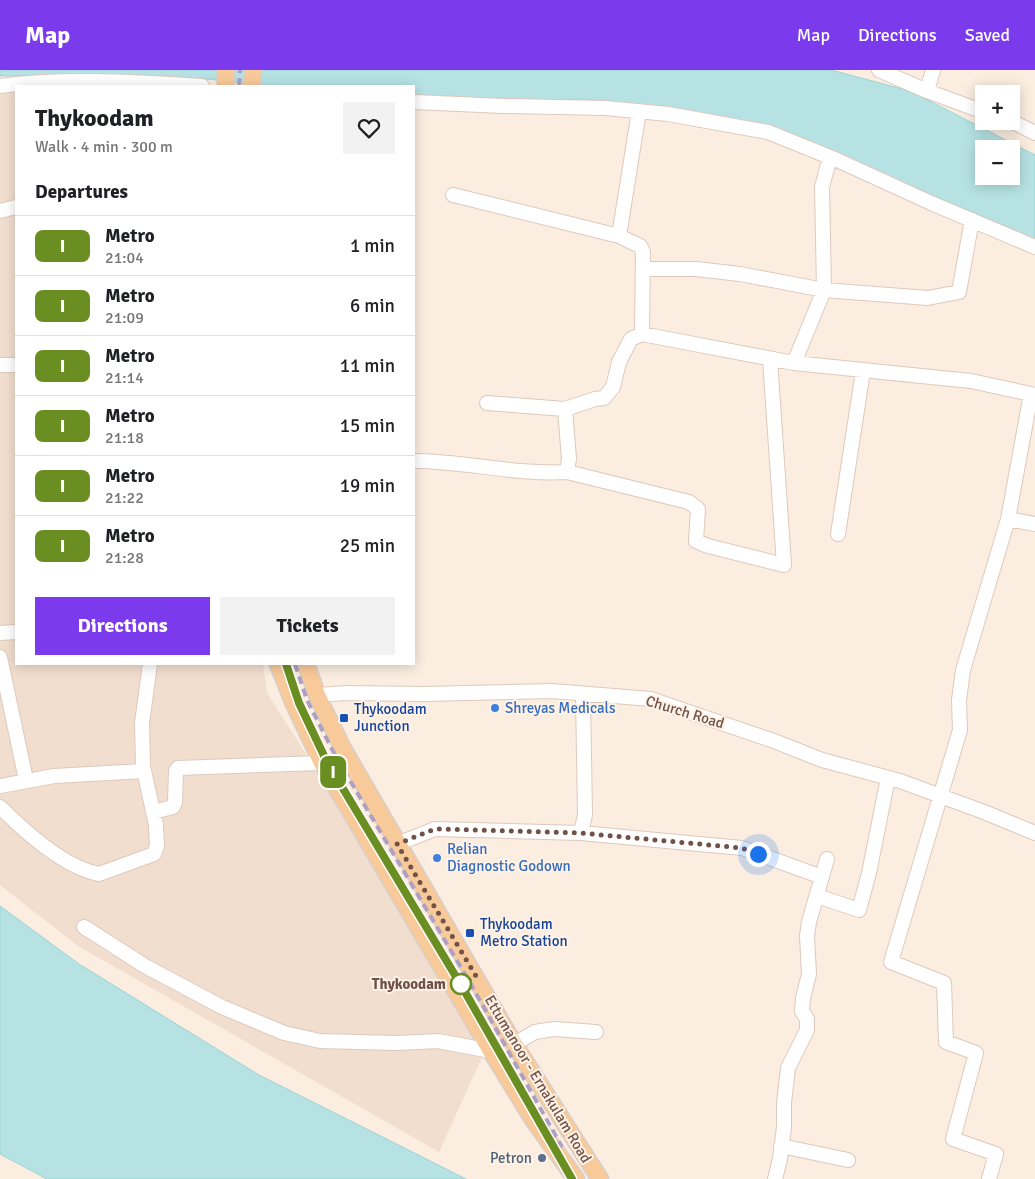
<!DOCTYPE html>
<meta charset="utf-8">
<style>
body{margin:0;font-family:Signika,sans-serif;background:#f2f2f2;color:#202124;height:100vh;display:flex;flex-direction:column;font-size:19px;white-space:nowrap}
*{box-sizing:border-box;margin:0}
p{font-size:16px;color:#757577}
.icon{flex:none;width:28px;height:28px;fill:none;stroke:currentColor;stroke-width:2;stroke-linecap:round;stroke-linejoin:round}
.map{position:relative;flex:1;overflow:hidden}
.drawer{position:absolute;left:15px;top:15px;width:400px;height:580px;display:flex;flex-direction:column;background:#fff;border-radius:0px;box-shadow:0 2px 12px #0003}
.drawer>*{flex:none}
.badge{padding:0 10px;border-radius:8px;font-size:18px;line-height:32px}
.tools{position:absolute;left:975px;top:15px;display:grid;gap:10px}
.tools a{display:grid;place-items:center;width:45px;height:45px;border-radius:0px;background:#fff;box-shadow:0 2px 12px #0003;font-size:25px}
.you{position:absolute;width:25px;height:25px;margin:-12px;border:4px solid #fff;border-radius:50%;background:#1a73e8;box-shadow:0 0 0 8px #1a73e833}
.map>.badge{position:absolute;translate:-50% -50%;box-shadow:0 0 0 2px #fff}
h2{padding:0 20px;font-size:19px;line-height:45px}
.round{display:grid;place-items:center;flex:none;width:52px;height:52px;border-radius:0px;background:#f2f2f2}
.head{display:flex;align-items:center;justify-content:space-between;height:85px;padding:0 20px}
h1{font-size:24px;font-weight:700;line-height:38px}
.cta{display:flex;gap:10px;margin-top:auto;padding:10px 20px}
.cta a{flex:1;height:58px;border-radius:0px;background:#7c3aed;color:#fff;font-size:20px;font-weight:700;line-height:58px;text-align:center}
.cta a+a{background:#f2f2f2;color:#202124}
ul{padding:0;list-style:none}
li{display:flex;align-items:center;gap:15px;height:60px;padding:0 20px;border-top:1px solid #e0e0e0}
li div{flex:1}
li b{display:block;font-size:19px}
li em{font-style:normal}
li .badge{min-width:55px;font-weight:700;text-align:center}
header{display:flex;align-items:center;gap:30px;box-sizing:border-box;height:70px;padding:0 25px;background:#7c3aed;color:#fff}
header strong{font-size:24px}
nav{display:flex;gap:28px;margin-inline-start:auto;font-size:18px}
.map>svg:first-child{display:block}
.residential{fill:#f2decf}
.water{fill:#b6e2e3;stroke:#9dd2d4;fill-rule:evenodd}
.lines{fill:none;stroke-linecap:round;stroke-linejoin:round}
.minor-casing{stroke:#dec9bd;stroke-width:16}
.major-casing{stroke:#d7cfcc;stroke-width:19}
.minor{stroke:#fff;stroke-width:14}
.major{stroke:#f8ca9a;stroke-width:16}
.rail{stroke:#afa0c3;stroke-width:4;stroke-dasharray:8 5;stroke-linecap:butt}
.line-casing{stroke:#fff;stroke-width:11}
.line{stroke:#6b8e23;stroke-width:8}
.walk{stroke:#705249;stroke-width:5;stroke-dasharray:0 9}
.shop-dot{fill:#3f7fe0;stroke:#fef2e6;stroke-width:2}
.transit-dot{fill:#1a4fb4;stroke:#fef2e6;stroke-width:2}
.stop-dot{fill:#fff;stroke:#6b8e23;stroke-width:2.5}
.service-dot{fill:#5c6f8a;stroke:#fef2e6;stroke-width:2}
.labels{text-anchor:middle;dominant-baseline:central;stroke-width:4;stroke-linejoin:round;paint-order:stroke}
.shop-label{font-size:15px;fill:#366cbe;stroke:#fef2e6;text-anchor:start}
.transit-label{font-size:15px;fill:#164399;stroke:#fef2e6;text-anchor:start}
.street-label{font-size:15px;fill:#705249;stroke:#fef2e6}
.stop-label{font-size:15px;font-weight:bold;fill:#705249;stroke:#fef2e6;text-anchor:end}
.service-label{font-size:15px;fill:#4e5e75;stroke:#fef2e6;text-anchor:end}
</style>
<header>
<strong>Map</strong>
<nav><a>Map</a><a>Directions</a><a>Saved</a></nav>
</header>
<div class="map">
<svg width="1035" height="1109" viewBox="0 0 1035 1109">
<rect width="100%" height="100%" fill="#fbede0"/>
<!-- residential -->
<path class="residential" d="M 16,22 L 16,594 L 263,594 L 267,623 L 489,972 L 439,1082 L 78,876 L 0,815 L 0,24 Z"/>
<!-- water -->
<path class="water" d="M 0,0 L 831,0 L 910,21 L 1035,85 L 1035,169 L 871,99 L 673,40 L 585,29 L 497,32 L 414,30 L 414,16 L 261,16 L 208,9 L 96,5 L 0,6 ZM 984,79 L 1011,79 L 1011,106 L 984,106 Z
M 0,836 L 79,894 L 259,1005 L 466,1109 L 47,1109 L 0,1084 Z"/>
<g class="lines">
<!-- minor casing -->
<g class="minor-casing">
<path id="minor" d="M 879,0 L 927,21 L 984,42
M 0,16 C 66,7 135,12 202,16
M 927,21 L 933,0
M 414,32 L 503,36 L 605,38 L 668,44 L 768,62 L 837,90 L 931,133 L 1035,177
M 639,41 L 619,166 L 640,176 L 643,182 L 642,264
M 1011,51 L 1035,63
M 453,125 L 619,166
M 0,141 L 16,137
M 643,199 L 696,199 L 740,204 L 824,220 L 928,228 L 959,222 L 972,150
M 794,293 L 824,220 L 822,117 L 830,87
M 0,295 L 16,295
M 487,333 L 565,339
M 414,391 C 465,391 515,405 567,402 L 569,389 L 565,339 L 595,329 L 604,328 L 613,317 L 619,292 L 631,269 L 642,264 L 794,293 L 971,311 L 1035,325
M 567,402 L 689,432 L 698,439 L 696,471 L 708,476 L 784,495 L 770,289
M 1008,449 L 1035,454
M 838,464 L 863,301
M 0,563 L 16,562
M 0,587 L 26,710
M 317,625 L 347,623 L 425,624 L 552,621 L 651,629 L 774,671 L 822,690 L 900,711 L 984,742 L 1035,763
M 0,716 L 54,706 L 144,701
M 0,737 C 24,761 65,798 99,804 L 154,784 L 157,776 L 156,755 L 143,696 L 142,653 L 150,594
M 153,742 L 173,737 L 175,732 L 176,701 L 178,698 L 322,693
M 581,763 L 585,745 L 583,624
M 397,774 L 435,759 L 581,763 L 742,778 L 822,807
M 817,826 L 859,840 L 869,803 L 888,708
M 84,857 L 145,896 L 222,937 L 284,963 L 320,971 L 396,973 L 438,971 L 491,981
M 514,974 L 535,962 L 554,959 L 596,962
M 781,1076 L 848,1090
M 775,1109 L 780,1089 L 784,1057 L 784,1033 L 788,998 L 807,960 L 807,949 L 802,941 L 803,928 L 809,904 L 807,866 L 809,852 L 827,789
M 989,1109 L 996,1084 L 953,1069 L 976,983 L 946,972 L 944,913 L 891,892 L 960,660 L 959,630 L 963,600 L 1008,449 L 1031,324"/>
</g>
<!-- major casing -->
<g class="major-casing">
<path id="major" d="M 226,16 L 226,0
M 252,16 L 253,0
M 278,594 L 294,634 L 322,693 L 491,981 L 534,1051 L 576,1109
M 306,594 L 317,625 L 342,677 L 514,974 L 600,1109"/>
</g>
<!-- minor -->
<use href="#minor" class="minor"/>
<!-- major -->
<use href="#major" class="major"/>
<!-- rail -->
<path class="rail" d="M 239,16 L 240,0
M 286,594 L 299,633 L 327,691 L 461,915 L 572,1109
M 295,594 L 307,630 L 336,687 L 469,911 L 562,1077"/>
</g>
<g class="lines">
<!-- line casing -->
<g class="line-casing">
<path id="line" d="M 286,594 L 299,633 L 327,692 L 461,915 L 572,1109"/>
</g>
<!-- line -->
<use href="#line" class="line"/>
<!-- walk -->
<path class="walk" d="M 461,914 L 476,906 L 397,774 L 435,759 L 581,763 L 742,778 L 758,784"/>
</g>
<!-- markers -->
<g class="shop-dot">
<circle cx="495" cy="638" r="5"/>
<circle cx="437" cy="788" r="5"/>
</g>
<g class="transit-dot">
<rect x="339" y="643" width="10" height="10" rx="2.5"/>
<rect x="465" y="858" width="10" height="10" rx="2.5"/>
</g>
<circle class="stop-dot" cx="461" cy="914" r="10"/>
<circle class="service-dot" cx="542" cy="1088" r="5"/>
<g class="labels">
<!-- shop labels -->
<g class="shop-label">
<text x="505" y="638">Shreyas Medicals</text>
<text x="447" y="779">Relian<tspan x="447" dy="17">Diagnostic Godown</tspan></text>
</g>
<!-- transit labels -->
<g class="transit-label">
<text x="354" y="639">Thykoodam<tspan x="354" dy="17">Junction</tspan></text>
<text x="480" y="854">Thykoodam<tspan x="480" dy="17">Metro Station</tspan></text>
</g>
<!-- street labels -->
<g class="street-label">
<text transform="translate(685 642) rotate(17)">Church Road</text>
<text transform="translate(538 1009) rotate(59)">Ettumanoor - Ernakulam Road</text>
</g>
<!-- stop labels -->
<g class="stop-label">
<text x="446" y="914">Thykoodam</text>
</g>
<!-- service labels -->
<g class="service-label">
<text x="532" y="1088">Petron</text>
</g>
</g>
</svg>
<div class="tools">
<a>+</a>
<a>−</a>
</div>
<div class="you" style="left:758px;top:784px"></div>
<b class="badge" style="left:333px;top:702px;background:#6b8e23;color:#fff">I</b>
<section class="drawer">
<div class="head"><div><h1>Thykoodam</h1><p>Walk · 4 min · 300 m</p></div><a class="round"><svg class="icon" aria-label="heart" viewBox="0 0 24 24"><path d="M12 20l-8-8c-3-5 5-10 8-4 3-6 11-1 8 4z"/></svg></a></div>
<h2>Departures</h2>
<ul>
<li><span class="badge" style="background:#6b8e23;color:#fff">I</span><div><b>Metro</b><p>21:04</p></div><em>1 min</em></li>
<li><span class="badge" style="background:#6b8e23;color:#fff">I</span><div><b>Metro</b><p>21:09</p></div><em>6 min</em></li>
<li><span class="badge" style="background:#6b8e23;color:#fff">I</span><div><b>Metro</b><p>21:14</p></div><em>11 min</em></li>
<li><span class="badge" style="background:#6b8e23;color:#fff">I</span><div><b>Metro</b><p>21:18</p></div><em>15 min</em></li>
<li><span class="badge" style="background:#6b8e23;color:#fff">I</span><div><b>Metro</b><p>21:22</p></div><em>19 min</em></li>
<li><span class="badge" style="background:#6b8e23;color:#fff">I</span><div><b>Metro</b><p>21:28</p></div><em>25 min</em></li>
</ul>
<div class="cta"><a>Directions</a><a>Tickets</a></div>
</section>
</div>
